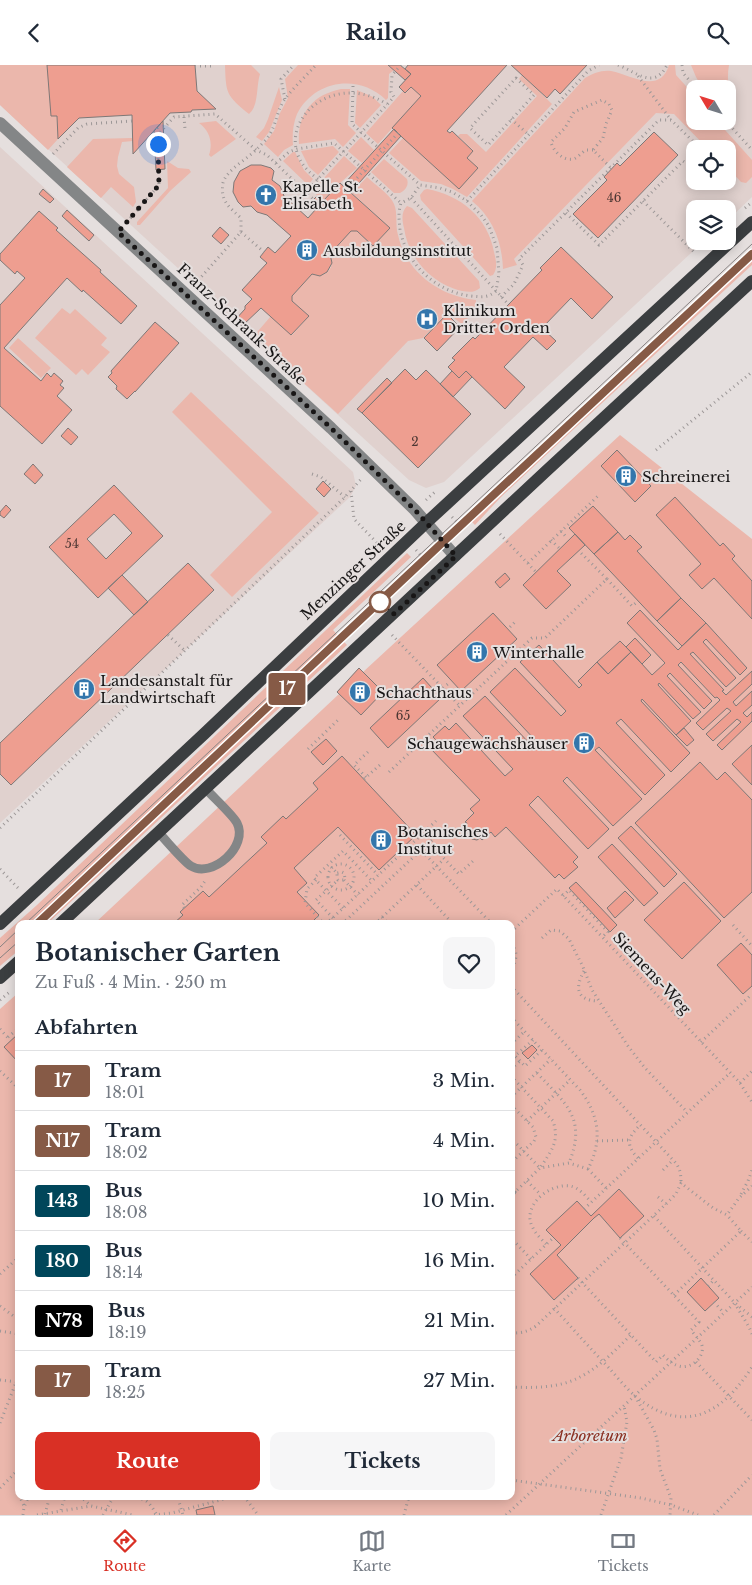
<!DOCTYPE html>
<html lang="de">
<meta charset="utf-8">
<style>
body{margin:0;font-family:"Libre Baskerville",serif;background:#f6f6f7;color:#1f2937;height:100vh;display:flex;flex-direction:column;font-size:19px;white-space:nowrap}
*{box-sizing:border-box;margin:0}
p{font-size:16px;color:#747a83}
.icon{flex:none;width:28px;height:28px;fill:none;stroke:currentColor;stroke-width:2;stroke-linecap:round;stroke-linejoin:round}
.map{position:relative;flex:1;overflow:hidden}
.side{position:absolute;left:15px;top:855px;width:500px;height:580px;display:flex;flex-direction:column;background:#fff;border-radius:10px;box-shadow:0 2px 12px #0003}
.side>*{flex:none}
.badge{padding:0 10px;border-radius:4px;font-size:18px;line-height:32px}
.needle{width:32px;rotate:308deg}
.controls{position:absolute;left:686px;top:15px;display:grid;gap:10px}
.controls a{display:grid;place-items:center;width:50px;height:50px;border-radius:10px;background:#fff;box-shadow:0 2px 12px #0003;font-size:25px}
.you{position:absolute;width:25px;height:25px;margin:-12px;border:4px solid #fff;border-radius:50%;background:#1a73e8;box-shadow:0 0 0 8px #1a73e833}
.map>.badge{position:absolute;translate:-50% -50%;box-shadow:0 0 0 2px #fff}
h2{padding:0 20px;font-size:19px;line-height:45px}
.round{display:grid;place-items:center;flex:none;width:52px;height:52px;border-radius:10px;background:#f6f6f7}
.overview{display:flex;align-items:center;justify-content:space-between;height:85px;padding:0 20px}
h1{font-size:24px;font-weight:700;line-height:38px}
.primary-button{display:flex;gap:10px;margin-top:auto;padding:10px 20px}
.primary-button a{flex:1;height:58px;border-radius:10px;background:#d93025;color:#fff;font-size:20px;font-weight:700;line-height:58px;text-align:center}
.primary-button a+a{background:#f6f6f7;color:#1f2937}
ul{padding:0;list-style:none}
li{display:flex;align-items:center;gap:15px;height:60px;padding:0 20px;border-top:1px solid #e0e1e3}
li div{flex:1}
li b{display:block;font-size:19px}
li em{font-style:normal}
li .badge{min-width:55px;font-weight:700;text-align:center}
header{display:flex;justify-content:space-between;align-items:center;height:65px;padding:0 20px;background:#fff;font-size:22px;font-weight:700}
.dock{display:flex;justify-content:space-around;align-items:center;height:70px;border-top:1px solid #e0e1e3;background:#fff;font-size:14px;color:#747a83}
.dock a{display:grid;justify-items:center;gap:2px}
.dock .current{color:#d93025}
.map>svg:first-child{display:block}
.built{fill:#e0d1ce;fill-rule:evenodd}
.green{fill:#ebb7ac}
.building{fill:#ee9e90;stroke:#7e7877;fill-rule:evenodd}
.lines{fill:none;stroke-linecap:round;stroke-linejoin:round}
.path{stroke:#9c9797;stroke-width:3;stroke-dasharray:1 4;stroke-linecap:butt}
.lane{stroke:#848687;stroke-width:9}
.street{stroke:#848687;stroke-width:12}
.primary{stroke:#3b3e40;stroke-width:12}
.tram{stroke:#878282;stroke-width:1}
.line-casing{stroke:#fff;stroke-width:11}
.line{stroke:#865a46;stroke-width:8}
.walk{stroke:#181616;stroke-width:5;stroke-dasharray:0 9}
.stop-dot{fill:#fff;stroke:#865a46;stroke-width:2.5}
.labels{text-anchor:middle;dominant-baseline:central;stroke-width:4;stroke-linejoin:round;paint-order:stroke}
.number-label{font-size:12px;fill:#4e3834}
.poi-label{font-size:15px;fill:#181616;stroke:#e5dfde;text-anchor:start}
.street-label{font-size:15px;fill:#181616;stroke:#e5dfde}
.park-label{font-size:15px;font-style:italic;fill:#8a2e20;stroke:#e5dfde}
</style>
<header><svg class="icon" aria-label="back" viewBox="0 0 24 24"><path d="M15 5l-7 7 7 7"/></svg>Railo<svg class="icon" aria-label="search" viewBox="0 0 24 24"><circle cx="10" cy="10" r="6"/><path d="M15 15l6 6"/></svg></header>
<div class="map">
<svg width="752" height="1450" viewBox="0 0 752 1450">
<rect width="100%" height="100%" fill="#e5dfde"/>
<!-- built -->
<path class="built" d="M 0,0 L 752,0 L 752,132 L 728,155 L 728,144 L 695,144 L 695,176 L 704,176 L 444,417 L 426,423 L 409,415 L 0,40 ZM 695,24 L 728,24 L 728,56 L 695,56 ZM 695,84 L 728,84 L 728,116 L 695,116 Z
M 0,82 L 353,407 L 356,421 L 350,432 L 0,758 Z"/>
<!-- green -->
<path class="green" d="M 0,0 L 47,0 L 57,51 L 58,74 L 48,85 L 0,40 Z
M 225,0 L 251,0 L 260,9 C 256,21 259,41 249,49 C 226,30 226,29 225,0 Z
M 298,0 L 388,0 L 394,5 L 389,9 L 388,33 L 386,35 C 359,8 314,15 297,49 C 293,59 292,70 293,80 L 284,85 L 278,92 L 264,79 L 274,66 L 280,48 L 288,33 L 285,14 Z
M 669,0 L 675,0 L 676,10 L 695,31 L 695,56 L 717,56 L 752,95 L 752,112 L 746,118 L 741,117 L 728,103 L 728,84 L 708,84 L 674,49 L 656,48 L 514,194 L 517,200 L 503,204 C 502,177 493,153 472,136 L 585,13 C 594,8 601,5 611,6 C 631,10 660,30 669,0 Z
M 691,0 L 729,0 C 726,17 730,31 735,47 L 731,50 L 728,50 L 728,24 L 703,24 L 696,12 Z
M 522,10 L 552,39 L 467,132 L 453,124 L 441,119 L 421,116 L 389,88 L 403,73 L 467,93 L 473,85 L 458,71 L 460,69 L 467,69 L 486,87 L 537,31 L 519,14 Z
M 279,22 L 282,35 L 269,67 L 262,76 L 256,72 L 264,63 L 268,54 Z
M 411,22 L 421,31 L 378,79 L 366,68 L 403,26 L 406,28 Z
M 341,24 L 350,24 L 348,60 L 356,68 L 343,82 L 335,74 L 299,79 C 297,49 312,30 341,24 Z
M 357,25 L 373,32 L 381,40 L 360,63 L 355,58 Z
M 216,56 L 236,74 L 211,92 L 209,90 C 213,78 210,66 199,58 Z
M 361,72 L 374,85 L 362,98 L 348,86 Z
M 132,73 L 133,76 L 122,77 L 118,92 L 117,101 L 119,109 L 134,122 L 136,137 L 133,142 L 111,122 L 101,133 L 67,102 L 93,74 Z
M 333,81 L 339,87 L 318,110 L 309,102 L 301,86 Z
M 293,87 L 295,87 L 304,105 L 313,114 L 308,120 L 283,96 Z
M 344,91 L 357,103 L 340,118 L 323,136 L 317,131 L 314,124 Z
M 384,94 L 407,114 C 409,120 406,125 400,128 L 394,128 L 371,107 Z
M 167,96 L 178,103 L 189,104 L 191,107 L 170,126 L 140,160 L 137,160 L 137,157 L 168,123 Z
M 367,112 C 375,120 390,129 394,139 C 398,148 395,160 398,170 C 406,207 439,231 476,235 C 476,246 470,251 462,259 L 447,248 L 423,273 L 408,276 L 338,349 L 253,272 L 271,251 L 292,270 L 309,251 L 292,236 L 292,231 L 312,209 C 326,214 336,203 330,189 L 351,166 L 357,166 L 373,181 L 390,163 L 352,128 Z
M 427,124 C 460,130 488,152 494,187 C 496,195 498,203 493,210 L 490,211 L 421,135 L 420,130 L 424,125 Z
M 407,141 L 412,143 L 479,216 L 480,223 C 474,228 469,227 462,226 C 432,219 408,193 404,163 C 402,155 401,147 407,141 Z
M 752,194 L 752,200 L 575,363 L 501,432 L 475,460 L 471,456 L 546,385 L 546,384 Z
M 62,243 L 70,249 L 75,244 L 107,273 L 101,280 L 110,287 L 88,310 L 82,304 L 76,310 L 35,273 Z
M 18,273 L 51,303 L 41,313 L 9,283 Z
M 191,327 L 319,448 L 232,532 L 210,510 L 272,447 L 172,347 Z
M 620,370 L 752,474 L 752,1450 L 0,1450 L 0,944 L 19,927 L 19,1431 L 511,1431 L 511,859 L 94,859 L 339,629 L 337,627 L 359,603 L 363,607 Z
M 407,488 L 411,492 L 333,565 L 347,580 L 47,859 L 19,859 L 19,885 L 0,901 L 0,873 L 37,840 Z"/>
<!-- building -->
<path class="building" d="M 47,0 L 195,0 L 197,26 L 216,44 L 192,45 L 191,47 L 170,48 L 133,89 L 132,50 L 79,53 L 58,74 L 57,51 L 51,51 Z
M 388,0 L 400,0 L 411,9 L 405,15 Z
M 408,0 L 507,0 L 447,66 L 450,68 L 452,66 L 473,86 L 467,93 L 478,103 L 459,124 L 392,63 L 421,31 L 411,22 L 405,28 L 399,22 L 411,9 L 405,4 Z
M 511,0 L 587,0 L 560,29 L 555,24 L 547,33 Z
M 163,56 L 165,104 L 156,105 L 154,66 Z
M 394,64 L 401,71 L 351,127 L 343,120 Z
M 654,67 L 678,90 L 598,173 L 573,149 L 607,115 L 604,112 L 617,98 L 620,101 Z
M 251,100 L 261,100 L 271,103 L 274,106 L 272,115 L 280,121 L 284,131 L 308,153 L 316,144 L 310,138 L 317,131 L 323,136 L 340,118 L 390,163 L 373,181 L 357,166 L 351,166 L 330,189 L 332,198 L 327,207 L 320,211 L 312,209 L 292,231 L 292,236 L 309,251 L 291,270 L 261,243 L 242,261 L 235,255 L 245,244 L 245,241 L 252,234 L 242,225 L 267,198 L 260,192 L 268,182 L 275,188 L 291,171 L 267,150 L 257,147 L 251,141 L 243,142 L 238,137 L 233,127 L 234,117 L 240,106 Z
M 43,124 L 54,134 L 50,138 L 39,129 Z
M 67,145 L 94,170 L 89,176 L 62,151 Z
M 39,146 L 58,163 L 56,165 L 101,205 L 100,207 L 137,241 L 121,259 L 83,225 L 82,227 L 67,213 L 4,283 L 41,316 L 47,308 L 51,312 L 54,308 L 63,316 L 60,320 L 64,323 L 57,331 L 72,345 L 42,379 L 0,341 L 0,240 L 25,213 L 17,206 L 15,209 L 0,195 L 0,189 Z
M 220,162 L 229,170 L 221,179 L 212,171 Z
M 561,182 L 613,232 L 592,254 L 571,233 L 542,263 L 556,276 L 547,285 L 533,272 L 504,302 L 525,322 L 505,344 L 466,306 L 459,313 L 448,302 L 455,295 L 452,293 L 473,272 L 475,274 L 542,205 L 540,203 Z
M 447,249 L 460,262 L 437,286 L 424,273 Z
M 155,257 L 179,278 L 135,327 L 135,326 L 127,334 L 116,324 L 117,321 L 108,312 L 112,308 L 111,306 Z
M 405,304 L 416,315 L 426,305 L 471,349 L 418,403 L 362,348 Z
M 452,306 L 459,313 L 466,306 L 472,312 L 453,332 L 440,319 Z
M 387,313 L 392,318 L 362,348 L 357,344 Z
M 68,363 L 78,372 L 71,380 L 61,371 Z
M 617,385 L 651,421 L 635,437 L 601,401 Z
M 33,399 L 43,410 L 35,419 L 24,409 Z
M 323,416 L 331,424 L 324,432 L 316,424 Z
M 114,420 L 163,471 L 98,533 L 49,482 ZM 114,449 L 132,468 L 106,494 L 87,474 Z
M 675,432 L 720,481 L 723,478 L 735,491 L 732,494 L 752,516 L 752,554 L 714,513 L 702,524 L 689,510 L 701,499 L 656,450 Z
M 6,440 L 11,445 L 4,453 L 0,450 L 0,447 Z
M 593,441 L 618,467 L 594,489 L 569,463 Z
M 618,467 L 625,475 L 630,470 L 642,482 L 637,486 L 681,533 L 657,556 L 594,489 Z
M 575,469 L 585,480 L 557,506 L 571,520 L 546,544 L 523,520 Z
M 188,498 L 214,525 L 11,720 L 0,709 L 0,678 Z
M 505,508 L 510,514 L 500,523 L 495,517 Z
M 122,510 L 148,537 L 134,550 L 108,523 Z
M 681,533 L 706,558 L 682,581 L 657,556 Z
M 640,545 L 678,585 L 706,558 L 747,603 L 740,610 L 706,574 L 703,577 L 736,613 L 726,622 L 693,587 L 690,589 L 724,625 L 722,626 L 726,630 L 752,606 L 752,619 L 733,637 L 736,641 L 752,626 L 752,640 L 743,648 L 747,652 L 752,647 L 752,656 L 722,685 L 717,680 L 741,657 L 737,654 L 713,676 L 706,669 L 731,646 L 727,643 L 703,665 L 696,658 L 720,635 L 717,632 L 715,633 L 681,597 L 678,600 L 712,636 L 704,644 L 670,608 L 667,611 L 701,647 L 693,654 L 659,618 L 658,620 L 691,656 L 676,670 L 642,634 L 641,636 L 690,688 L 671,707 L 621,654 L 616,658 L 665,710 L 645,730 L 599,682 L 595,685 L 642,734 L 613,761 L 567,712 L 563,716 L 609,764 L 588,784 L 538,731 L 529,740 L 578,792 L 573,797 L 578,802 L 564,814 L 559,809 L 555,813 L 506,762 L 495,772 L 491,767 L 482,775 L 480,773 L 477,775 L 472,774 L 468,771 L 464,763 L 467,758 L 465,757 L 474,748 L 470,744 L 480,735 L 430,683 L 437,676 L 433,672 L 445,661 L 449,665 L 456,658 L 505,711 L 513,704 L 463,651 L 485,631 L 531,680 L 536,676 L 490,627 L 515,603 L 561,651 L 566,646 L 520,597 L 539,580 L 579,623 L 582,620 L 578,616 L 597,597 L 608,609 L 631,587 L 652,610 L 665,598 L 627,558 Z
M 493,548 L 517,574 L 461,626 L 437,600 Z
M 635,573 L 651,590 L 642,599 L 626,582 Z
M 620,576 L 631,587 L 608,609 L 597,597 Z
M 359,603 L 383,627 L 361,650 L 337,627 Z
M 423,613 L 441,633 L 388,683 L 370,663 Z
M 684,663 L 694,675 L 687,681 L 676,670 Z
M 326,674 L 337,686 L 323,700 L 311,687 Z
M 752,680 L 752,720 L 732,699 Z
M 342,691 L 416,770 L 379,805 L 338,762 L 294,803 L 307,818 L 297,827 L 319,850 L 312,857 L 314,859 L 173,859 L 183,850 L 180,847 L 203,826 L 209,832 L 267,778 L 261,772 L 283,751 L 286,754 L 318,724 L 313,718 Z
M 700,697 L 717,715 L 725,707 L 752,735 L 752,827 L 724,853 L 635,758 Z
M 631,761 L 677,809 L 664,822 L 618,773 Z
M 612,779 L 658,828 L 644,841 L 598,792 Z
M 576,817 L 617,860 L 610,867 L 569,823 Z
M 684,817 L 721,856 L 682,894 L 644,855 Z
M 625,826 L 634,835 L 615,853 L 607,843 Z
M 741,878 L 752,890 L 752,921 L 743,929 L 717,900 Z
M 19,968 L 19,998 L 4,982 Z
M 532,980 L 537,985 L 528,994 L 522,988 Z
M 619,1124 L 644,1151 L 620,1173 L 599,1149 L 594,1153 L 557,1190 L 578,1213 L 554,1235 L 530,1209 L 561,1180 L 546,1165 L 577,1136 L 591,1151 Z
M 701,1213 L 719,1233 L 705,1246 L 687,1227 Z
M 213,1441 L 215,1450 L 197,1450 L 196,1445 Z"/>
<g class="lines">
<!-- path -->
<path class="path" d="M 618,0 C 635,6 654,26 667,0
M 682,0 L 683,8 L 697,24
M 195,1 L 214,1
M 638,11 L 671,55
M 516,13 L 534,30 L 488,80 L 470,63 Z
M 353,21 L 352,59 L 420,120 L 440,123 L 452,127 L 467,136 L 481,150 L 489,161 L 497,183 L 499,209 L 496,226 C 488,233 481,232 471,231 C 436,227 406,199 400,164 C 399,155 398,147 401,138 L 411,133 L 420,120
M 285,34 L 281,14 L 294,0
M 184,52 L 185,64
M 511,54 L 529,70
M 726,56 L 752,85
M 157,71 L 174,52 L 215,49 L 256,85 L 267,90 L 313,134
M 158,79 L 171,79
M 593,85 L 586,85 C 582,87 578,93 573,94 C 563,96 553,86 551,77 L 565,63 L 574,47 L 602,35 L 609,39 L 612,45 L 606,59 L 603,73 L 593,85 L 611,103
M 53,89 L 78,63 L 87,59 L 132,56
M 276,98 L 289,87 L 297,84 L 334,78 L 401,138
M 318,114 C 260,74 324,0 387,39
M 347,124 L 398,68
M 306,127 L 394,32 L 391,27 L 392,10 L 401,0
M 411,133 L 509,240
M 467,136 L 588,6 L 599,0
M 643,136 L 696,189
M 745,143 L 752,137
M 566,148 L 599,180 L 683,96 L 689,100 L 695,94
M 127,157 L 159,120 L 157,62
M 241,167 L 264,187
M 195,219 L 241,167 L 241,153 C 229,142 220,136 223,118 C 226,105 249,93 258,83 C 263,78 269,72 272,65 C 277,55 278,43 285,34 C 294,22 306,11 316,0
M 501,232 L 514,219 L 523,200 L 519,194 L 659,55 L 671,55 L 701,84
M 656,385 L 752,307
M 312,409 L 321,412 L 345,432
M 351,426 L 354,454 L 381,482
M 426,435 L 436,426
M 452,452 L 463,463
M 561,466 L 567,473
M 500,469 L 536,507
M 388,472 L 405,455
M 551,475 L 560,484
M 416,485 L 427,497
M 528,498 L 600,429
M 607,514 L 632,541 L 637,537
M 510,562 L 516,556
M 168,570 L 184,585
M 392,570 L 460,641
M 443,623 L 450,617
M 308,684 L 339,654
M 389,707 L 532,573 L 545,573 L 607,514 L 580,487
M 366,712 L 354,700 L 369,686
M 364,714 L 381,699
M 0,763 L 345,432 L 363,412
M 443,765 L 429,778 L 459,809 L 473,796
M 340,770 L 378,810
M328 812a13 13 0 1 1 26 0a13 13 0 1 1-26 0Z
M 331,802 L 337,808 L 337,813 L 338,815 L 344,815 L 345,813 L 344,808 L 342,807 L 337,808
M 0,804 L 18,823
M 316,815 L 307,824 L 305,838 L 324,859
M 344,815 L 358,830
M 417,820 L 453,859
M 563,831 L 569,825 L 608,867 L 602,872
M 184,843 L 182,840 L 201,822 L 205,816
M 343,843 L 314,813 L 343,786 L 372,816
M 382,852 L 389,859
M 333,853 L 316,835 L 338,815
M 326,859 L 436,756
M 342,859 L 421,785 L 492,859
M 375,859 L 444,794
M 733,860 L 752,881
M 511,867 L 557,824 L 740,1018 L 752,1037
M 542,873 L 551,865 L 560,866 L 569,874 L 583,902 L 592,925 L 628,981 L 645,1003 L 687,1047
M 511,879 C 519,887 516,896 511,905
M 584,906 C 575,922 576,935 597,936
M 511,921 L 673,1095 C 680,1102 681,1108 681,1118
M 0,935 L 11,926
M 511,952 L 580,1025 C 599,1050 603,1075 588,1104 L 569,1098 L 540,1103 L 515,1127 L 511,1140
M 0,964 L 10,975
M 8,972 L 19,963
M 533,975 L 515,991 L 525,1001 L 542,985
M 701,977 L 752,929
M 511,979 L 525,966
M 511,1004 L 520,996
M 0,1006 L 19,1024
M 537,1008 C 566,1039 587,1053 569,1098
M 511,1011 L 553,1056 C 560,1077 551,1086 540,1103 L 511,1073
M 740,1018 L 752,1006
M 511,1032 L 551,994
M 511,1040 L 533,1062 L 536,1072 L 534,1076 L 511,1098
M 527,1056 L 570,1015
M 597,1076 L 629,1075
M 638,1093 C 625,1080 628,1072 640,1060
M 588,1104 L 606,1123
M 663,1105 L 673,1095
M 527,1116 L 541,1130
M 511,1123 L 515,1127 L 511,1129
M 741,1129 L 748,1116 L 752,1105
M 658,1132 L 666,1139
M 584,1144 L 730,1008
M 654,1151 L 735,1238 L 752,1252
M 741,1166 L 752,1177
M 513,1175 L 531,1194
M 546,1179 C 541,1174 535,1168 532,1161 C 522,1140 550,1118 570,1121 C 578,1122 586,1131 591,1137
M 0,1209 L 19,1192
M 511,1213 L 553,1173
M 578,1213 L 656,1297 L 663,1290 C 668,1295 672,1299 679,1301 C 692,1305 707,1290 701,1278 C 698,1273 694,1269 691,1265 L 699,1257 L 620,1173
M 708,1221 L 714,1215
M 674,1230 L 741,1166 L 727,1150
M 714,1237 L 724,1248
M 0,1241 L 19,1255
M 737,1242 L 749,1262 L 752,1269
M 554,1243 C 572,1263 590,1283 609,1303 C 617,1312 626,1323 635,1331 C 684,1371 722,1349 752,1302
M 0,1266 L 19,1269
M 511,1268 C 522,1268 527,1267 536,1261 L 666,1139 L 676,1129 L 681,1118 L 713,1143 L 727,1150 L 739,1133 L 752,1121
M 696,1297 L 752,1355
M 0,1315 L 18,1317
M 511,1322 C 534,1323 560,1323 580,1312 C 600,1302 615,1285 631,1270
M 635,1331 L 654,1365 L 657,1374 L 660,1404 L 671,1433 L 670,1450
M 0,1358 L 19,1310
M 511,1415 L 641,1433 L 671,1440 L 698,1450
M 0,1423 L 19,1404
M 19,1430 L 24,1441
M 80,1431 L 91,1441
M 127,1431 C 146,1435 146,1432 157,1450
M 174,1431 L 178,1433 L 183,1450
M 244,1431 L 258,1450
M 61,1445 L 65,1431
M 45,1449 L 50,1431
M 23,1450 L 24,1442 L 29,1431
M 37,1450 L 91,1441 L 133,1450
M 103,1450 L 114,1431
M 154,1450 L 172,1448 L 235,1431
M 404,1450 L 409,1431
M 506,1450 L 752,1222
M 601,1450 L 621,1393 L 627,1357 L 624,1341
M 714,1450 L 752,1410"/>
<!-- lane -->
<path class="lane" d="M 158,767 C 166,775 183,796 191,801 C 212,814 249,781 237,758 C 233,750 213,732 206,724"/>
<!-- street -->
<path class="street" d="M 0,58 L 331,363 L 415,445 L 455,491"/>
<!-- primary -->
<path class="primary" d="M 0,859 L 204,669 L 426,458 L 752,157
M 60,859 C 290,645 520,429 752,216
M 0,913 L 19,896"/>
<!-- tram -->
<path class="tram" d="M 496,427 L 672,264
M 25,859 L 752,179
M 37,859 L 381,535
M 0,882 L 19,864
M 0,893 L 19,876"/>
</g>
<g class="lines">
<!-- line casing -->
<g class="line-casing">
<path id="line" d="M 37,859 L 443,477 L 752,189"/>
</g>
<!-- line -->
<use href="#line" class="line"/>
<!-- walk -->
<path class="walk" d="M 158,79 L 159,120 L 118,167 L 331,363 L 415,445 L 456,491 L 394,549 L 380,537"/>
</g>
<!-- icons -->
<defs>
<g id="church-disc" transform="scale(1.125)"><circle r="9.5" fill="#3376ac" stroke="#e5dfde"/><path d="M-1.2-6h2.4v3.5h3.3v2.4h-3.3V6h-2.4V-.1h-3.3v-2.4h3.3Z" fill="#fff"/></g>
<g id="building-disc" transform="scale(1.125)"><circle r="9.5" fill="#3376ac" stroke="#e5dfde"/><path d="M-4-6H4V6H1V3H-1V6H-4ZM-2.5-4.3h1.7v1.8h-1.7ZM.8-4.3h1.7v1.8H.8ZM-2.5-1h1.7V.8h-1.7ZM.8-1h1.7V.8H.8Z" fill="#fff"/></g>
<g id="hospital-disc" transform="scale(1.125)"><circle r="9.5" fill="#3376ac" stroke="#e5dfde"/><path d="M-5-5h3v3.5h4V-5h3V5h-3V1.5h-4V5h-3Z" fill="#fff"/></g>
</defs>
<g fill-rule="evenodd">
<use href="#church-disc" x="266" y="130"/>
<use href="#building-disc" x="307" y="185"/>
<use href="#hospital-disc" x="427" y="254"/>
<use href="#building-disc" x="626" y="411"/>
<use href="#building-disc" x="477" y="587"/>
<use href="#building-disc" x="84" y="624"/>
<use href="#building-disc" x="360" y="627"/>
<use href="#building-disc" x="584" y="678"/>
<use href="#building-disc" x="381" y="775"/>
</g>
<!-- markers -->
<circle class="stop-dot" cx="380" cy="537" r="10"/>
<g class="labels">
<!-- number labels -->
<g class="number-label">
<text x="614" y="132">46</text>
<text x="415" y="376">2</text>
<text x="72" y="478">54</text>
<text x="403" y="650">65</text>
</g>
<!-- poi labels -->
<g class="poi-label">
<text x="282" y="121">Kapelle St.<tspan x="282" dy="17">Elisabeth</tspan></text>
<text x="323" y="185">Ausbildungsinstitut</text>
<text x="443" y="245">Klinikum<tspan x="443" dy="17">Dritter Orden</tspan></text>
<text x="642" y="411">Schreinerei</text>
<text x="493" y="587">Winterhalle</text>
<text x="100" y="615">Landesanstalt für<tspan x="100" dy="17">Landwirtschaft</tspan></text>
<text x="376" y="627">Schachthaus</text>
<text x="568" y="678" text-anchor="end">Schaugewächshäuser</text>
<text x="397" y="766">Botanisches<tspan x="397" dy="17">Institut</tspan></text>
</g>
<!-- street labels -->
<g class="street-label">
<text transform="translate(242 259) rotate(43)">Franz-Schrank-Straße</text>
<text transform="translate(353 505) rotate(-43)">Menzinger Straße</text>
<text transform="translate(652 908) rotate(47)">Siemens-Weg</text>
</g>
<!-- park labels -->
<g class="park-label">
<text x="590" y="1370">Arboretum</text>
</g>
</g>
</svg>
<div class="controls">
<a><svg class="needle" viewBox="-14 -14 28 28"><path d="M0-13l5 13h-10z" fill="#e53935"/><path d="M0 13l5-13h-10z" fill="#747a83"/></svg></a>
<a><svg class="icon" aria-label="locate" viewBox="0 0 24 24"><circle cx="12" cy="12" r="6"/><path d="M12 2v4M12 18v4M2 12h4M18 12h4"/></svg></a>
<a><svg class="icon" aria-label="layers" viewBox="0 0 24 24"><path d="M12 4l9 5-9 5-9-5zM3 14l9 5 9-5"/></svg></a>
</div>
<div class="you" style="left:158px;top:79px"></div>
<b class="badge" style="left:287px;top:624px;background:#865a46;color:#fff">17</b>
<section class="side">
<div class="overview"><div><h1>Botanischer Garten</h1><p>Zu Fuß · 4 Min. · 250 m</p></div><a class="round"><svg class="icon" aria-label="heart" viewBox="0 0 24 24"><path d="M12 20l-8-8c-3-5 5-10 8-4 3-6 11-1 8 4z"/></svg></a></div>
<h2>Abfahrten</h2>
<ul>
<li><span class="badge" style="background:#865a46;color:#fff">17</span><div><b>Tram</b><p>18:01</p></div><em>3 Min.</em></li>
<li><span class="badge" style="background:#865a46;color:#fff">N17</span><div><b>Tram</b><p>18:02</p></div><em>4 Min.</em></li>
<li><span class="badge" style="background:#00465a;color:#fff">143</span><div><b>Bus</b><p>18:08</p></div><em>10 Min.</em></li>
<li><span class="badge" style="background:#00465a;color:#fff">180</span><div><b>Bus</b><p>18:14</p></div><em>16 Min.</em></li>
<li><span class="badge" style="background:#000;color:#fff">N78</span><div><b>Bus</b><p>18:19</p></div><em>21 Min.</em></li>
<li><span class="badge" style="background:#865a46;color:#fff">17</span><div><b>Tram</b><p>18:25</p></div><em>27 Min.</em></li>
</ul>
<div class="primary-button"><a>Route</a><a>Tickets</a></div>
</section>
</div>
<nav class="dock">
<a class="current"><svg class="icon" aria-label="directions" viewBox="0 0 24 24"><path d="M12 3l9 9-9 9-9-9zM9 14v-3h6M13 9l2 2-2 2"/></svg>Route</a>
<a><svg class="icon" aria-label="map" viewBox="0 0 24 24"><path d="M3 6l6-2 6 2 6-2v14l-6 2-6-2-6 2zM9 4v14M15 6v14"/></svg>Karte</a>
<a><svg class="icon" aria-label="tickets" viewBox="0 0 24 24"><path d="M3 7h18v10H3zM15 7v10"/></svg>Tickets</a>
</nav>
